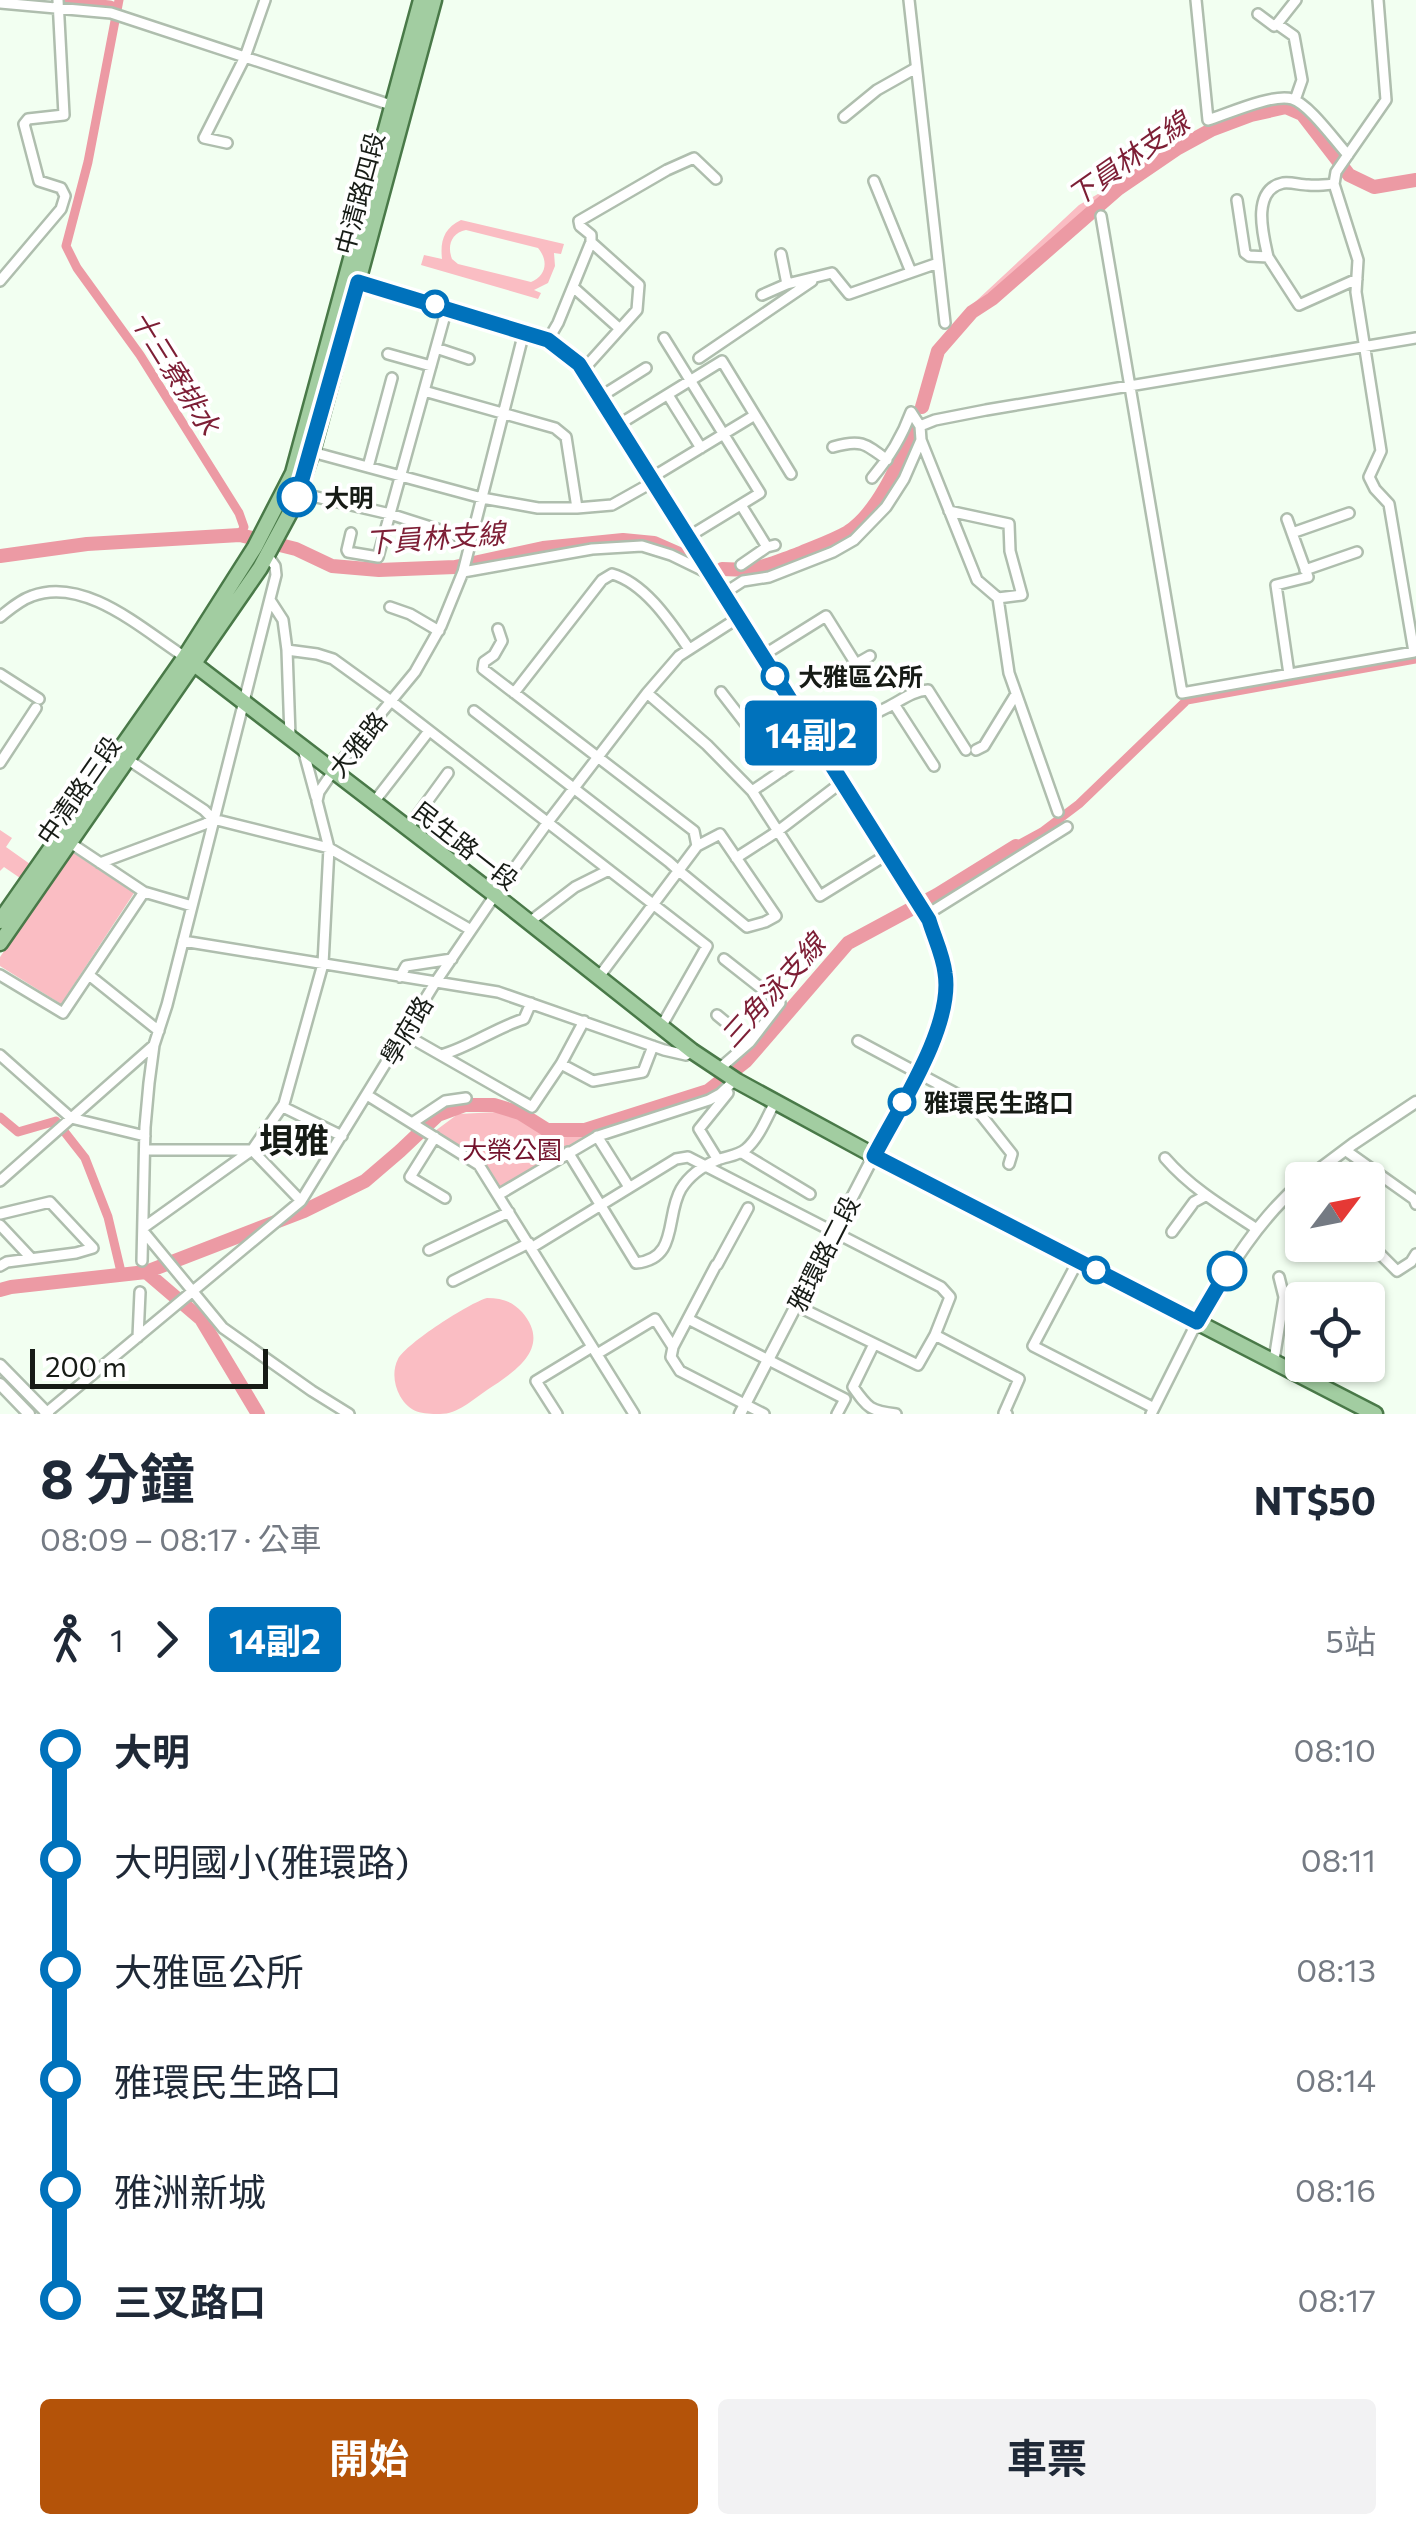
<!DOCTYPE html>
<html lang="zh-TW">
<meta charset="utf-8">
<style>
body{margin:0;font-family:Commissioner,"Noto Sans TC",sans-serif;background:#f2f2f3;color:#1f2937;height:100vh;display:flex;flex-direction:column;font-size:38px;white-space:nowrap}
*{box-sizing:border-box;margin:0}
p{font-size:32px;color:#747a83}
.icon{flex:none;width:55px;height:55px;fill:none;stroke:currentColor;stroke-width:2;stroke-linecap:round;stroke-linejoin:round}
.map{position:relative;height:1414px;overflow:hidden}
.details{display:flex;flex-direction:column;background:#fff;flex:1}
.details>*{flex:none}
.badge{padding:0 20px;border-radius:8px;font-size:35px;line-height:65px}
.needle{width:65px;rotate:58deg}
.fabs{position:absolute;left:1285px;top:1162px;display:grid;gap:20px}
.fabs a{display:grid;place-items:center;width:100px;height:100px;border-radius:10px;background:#fff;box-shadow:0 2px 8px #0004;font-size:50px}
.scale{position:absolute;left:30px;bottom:25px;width:238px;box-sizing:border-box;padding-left:10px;border:5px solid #161b15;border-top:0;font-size:28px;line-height:35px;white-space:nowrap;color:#161b15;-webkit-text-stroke:8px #fff;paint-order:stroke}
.map>.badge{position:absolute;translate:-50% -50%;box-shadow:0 0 0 5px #fff}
.legs{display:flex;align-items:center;gap:15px;height:110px;padding:0 40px;font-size:32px}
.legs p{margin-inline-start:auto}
.headline{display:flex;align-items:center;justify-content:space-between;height:170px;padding:0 40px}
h1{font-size:55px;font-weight:700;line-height:75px}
.cta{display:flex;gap:20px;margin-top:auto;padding:20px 40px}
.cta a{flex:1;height:115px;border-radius:10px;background:#b45309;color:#fff;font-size:40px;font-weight:700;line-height:115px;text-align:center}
.cta a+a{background:#f2f2f3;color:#1f2937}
ul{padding:0 40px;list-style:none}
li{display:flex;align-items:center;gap:35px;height:110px;font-size:38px}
li i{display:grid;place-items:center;width:15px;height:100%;margin:0 12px;background:currentColor}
li i::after{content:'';width:25px;height:25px;margin:-12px;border:8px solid;border-radius:50%;background:#fff}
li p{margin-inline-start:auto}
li:first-child i{background:linear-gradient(#0000 50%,currentColor 0)}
li:last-child i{background:linear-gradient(currentColor 50%,#0000 0)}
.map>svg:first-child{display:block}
.green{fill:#fabdc3;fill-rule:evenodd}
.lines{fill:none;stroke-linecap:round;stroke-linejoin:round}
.canal{stroke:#ec9aa4;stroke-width:9}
.river{stroke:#ec9aa4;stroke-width:14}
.minor-casing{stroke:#afbeae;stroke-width:14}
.tertiary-casing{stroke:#afbeae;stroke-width:15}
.primary-casing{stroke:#497948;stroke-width:19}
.minor{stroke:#fff;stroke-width:9}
.tertiary{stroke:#fff;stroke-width:10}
.primary{stroke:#a2cda1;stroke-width:14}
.line-1-casing{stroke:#fff;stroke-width:22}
.line-1{stroke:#0072bc;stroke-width:15}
.stop-1-dot{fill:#fff;stroke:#0072bc;stroke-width:5}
.labels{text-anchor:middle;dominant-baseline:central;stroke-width:8;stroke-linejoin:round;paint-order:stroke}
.street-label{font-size:25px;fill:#161b15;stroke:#fff}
.stop-label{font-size:25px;font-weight:bold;fill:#161b15;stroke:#fff;text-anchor:start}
.park-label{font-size:25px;fill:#72122c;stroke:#fff}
.water-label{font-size:28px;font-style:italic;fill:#7d1e35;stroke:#fff}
.district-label{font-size:35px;font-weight:bold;fill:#161b15;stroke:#fff}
</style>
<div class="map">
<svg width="1416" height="1414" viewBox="0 0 1416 1414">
<rect width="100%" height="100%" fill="#f2fff1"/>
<!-- green -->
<path class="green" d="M 1103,191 L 1106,193 L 1009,280 L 959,317 L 1079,205 Z
M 461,220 L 564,244 L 561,254 L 554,253 L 555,266 L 548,283 L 534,290 L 541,293 L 538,299 L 421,265 L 424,255 L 442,259 C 440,241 444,228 461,220 ZM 466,230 L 538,248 C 549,261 546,276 531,282 L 458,264 L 452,259 C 447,246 451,233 466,230 Z
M 0,830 L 12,838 L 6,847 L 30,864 L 20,878 L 4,867 L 0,871 Z
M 72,852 L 134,893 L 61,1004 L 0,966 L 0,957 Z
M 498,1112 L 520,1119 L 542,1134 L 553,1138 L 596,1135 L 505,1189 L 499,1188 L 483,1161 L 435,1131 L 458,1114 Z
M 487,1298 C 501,1298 512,1301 522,1312 C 553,1348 514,1372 487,1390 C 472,1400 458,1414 440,1414 C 422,1414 410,1413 400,1396 C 394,1385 392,1371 398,1359 C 407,1343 469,1303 487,1298 Z"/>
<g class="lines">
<!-- canal -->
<path class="canal" d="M 64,0 L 110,5 L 117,8
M 119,0 L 88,162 L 66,246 L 77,268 L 140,355 L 239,513 L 244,527 L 240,535
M 1016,846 L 1042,832 L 1079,804 L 1187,700 L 1416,659
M 0,1117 L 18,1132 L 56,1121 L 85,1158 L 108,1217 L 122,1276"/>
<!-- river -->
<path class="river" d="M 922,407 L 938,351 L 972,312 L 992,299 L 1118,189 L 1178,148 L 1211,130 L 1251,115 L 1286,107 L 1302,114 L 1349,175 L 1374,187 L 1416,180
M 0,556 L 87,544 L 240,535 L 296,549 L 332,566 L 379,570 L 455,567 L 543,548 L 623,540 L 654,543 L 695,561
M 722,569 C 759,571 765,566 798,554 C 814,547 832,541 848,532 C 879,512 900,460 914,428
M 146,1272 L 201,1319 L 258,1414
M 0,1290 L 11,1287 L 146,1272 L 304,1211 L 365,1181 L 400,1151 L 438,1115 L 465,1105 L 494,1105 L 520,1113 L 547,1130 L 585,1130 L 708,1091 L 746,1061 L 848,943 L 937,895 L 1016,846"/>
<!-- minor casing -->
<g class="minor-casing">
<path id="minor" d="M 909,0 L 945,323
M 1196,0 L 1208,120 C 1227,114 1274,93 1292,99 C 1309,104 1335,141 1348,155
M 0,3 L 111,13 L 397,107
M 1258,14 L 1274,26 L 1277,24
M 1295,100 L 1302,80 L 1294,36 L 1277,24 L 1296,0
M 844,117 L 877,90 L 916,68
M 227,143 L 204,138 L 245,57 L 265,0
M 874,181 L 911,272
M 1237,200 L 1245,253 L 1249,256 L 1268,257 L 1299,305 L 1357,279
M 1101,216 L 1182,693 L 1414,652 L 1389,504 L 1375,489 L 1369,477 L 1381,451 L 1356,292 L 1358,260 L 1334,184 L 1336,172 L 1386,100 L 1378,0
M 781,254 L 787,284
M 1268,257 C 1263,235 1251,190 1283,183 C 1292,182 1300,185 1308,185 C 1317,186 1325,185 1334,184
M 0,281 L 61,209 L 65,196 L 61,188 L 39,181 L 24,124 L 28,119 L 64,115 L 58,0
M 573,287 L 620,329
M 762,295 L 787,284 L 832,273 L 849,294 L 938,263
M 664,338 L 760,493 L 688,537
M 548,340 L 558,323 L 591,242 L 591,235 L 580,226 L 579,221 L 667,170 L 694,158 L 716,179
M 436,348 L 469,359
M 388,354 L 431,366
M 699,358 L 812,281
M 583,370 L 637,310 L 639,285 L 591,242
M 424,391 L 555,428 L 566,437 L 577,508
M 668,395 L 701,448
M 600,397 L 646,368
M 618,425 L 722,361 L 791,474
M 920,426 L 935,420 L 986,410 L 1416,338
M 921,440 L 977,580 L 998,598 L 1009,673 L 1058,812
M 833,447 C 860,439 865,443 887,460
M 312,452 L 482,498 L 538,508 L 577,508 L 612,505 L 653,482
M 368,467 L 392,378
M 651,478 L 755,415
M 872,478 C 889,458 902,437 911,412
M 299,493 L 390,514 L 471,540
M 741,505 L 767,547
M 949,511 L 1009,524 L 1010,551 L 1022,595 L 998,598
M 1287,519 L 1308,577 L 1276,585 L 1289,674
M 351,533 L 347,550 L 348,552 L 378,557 L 447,308
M 1292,533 L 1349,513
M 741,565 L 767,547 L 775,545
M 1305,570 L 1357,552
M 463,572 L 592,549 L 642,546 L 671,555 L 710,574
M 723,594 L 743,581 L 769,577 L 833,552 L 854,540 L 886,507 L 904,479 L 921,440 L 920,426 L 911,412
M 270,600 L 283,620 L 287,650 L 290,736
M 390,607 L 410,614 L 439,631
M 0,617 C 10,609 20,600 32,596 C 85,576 143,630 185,657
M 498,629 L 502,641 L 494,655 L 484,662 L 483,669 L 694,831 L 697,846
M 287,650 L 317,654 L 333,659 L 391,701 L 707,946 L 661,1027
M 762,656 L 826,616 L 856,664 L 829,681
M 856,664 L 870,656
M 0,674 L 39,699
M 721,692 L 782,771
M 514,693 L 602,580 L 612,574 C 645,583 671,623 689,649
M 647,693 L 707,745 L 752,791 L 820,896 L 888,854
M 894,704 L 934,766
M 474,711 L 669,862 L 679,871 L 747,927 L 765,922 L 776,916 L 720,834 L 697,846 L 598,978
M 303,749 L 316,797
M 976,750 L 984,746 L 1016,694
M 127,759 L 204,810 L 213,819 L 329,848 L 471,930
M 0,763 L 36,708
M 752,791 C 795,762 838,731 886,708 C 901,701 911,691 928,690 L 966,750
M 374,802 L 429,731
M 408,828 L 448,773
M 69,842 L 144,892 L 192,906
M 736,858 L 778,831 L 842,782
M 100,863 L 205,824 L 213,819
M 926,915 L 1067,827
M 528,923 L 575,887 L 609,870
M 183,941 L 498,992 L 664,1050 L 686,1055 L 692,1051
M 0,975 L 63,1013 L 144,892
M 89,975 L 159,1031
M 400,977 L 406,966 L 452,959
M 717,1015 L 750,1042
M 404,1034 L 532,1107 L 561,1064 L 584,1021
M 858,1041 L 970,1101 L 1012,1154 L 1009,1164
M 0,1055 L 71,1118 L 145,1136
M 441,1055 C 470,1047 495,1028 524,1019 L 531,1003
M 561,1064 L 593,1081 L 643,1072 L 653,1046
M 719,1069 L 750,1042 L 780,1003 L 724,959
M 367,1095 L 479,1165 L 634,1414
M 283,1107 L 342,1136
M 412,1123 L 445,1101 L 466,1098
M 597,1136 L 629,1187
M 435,1137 L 410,1177 L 445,1198
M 145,1150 L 252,1150 L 301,1201
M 1345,1150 L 1414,1199 L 1416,1204
M 568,1152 L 636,1263 C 679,1259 665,1216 681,1189 C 689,1176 703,1166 717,1160 C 727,1156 738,1156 746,1149 C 759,1138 767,1117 775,1102
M 742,1153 L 810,1194
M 1165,1158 C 1191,1188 1223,1207 1257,1229
M 718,1160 L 699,1129 L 728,1093
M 0,1181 L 154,1045
M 498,1195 L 598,1136 L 709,1100 L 720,1094 L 735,1080
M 0,1214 L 50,1202 L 93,1248 L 76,1253 L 7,1262 L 0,1266
M 0,1225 L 31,1258
M 143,1228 L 252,1150 L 284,1104 L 323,964 L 329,848 L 317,801 L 319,792 L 334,770 L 415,672 L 441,626 L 463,572 L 524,332
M 143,1231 L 223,1328 L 312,1391 L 349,1414
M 1172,1232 L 1194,1202 L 1205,1196
M 1368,1242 L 1397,1271 L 1411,1262 L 1416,1254
M 531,1248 L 676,1159 L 688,1157 L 941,1287 L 950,1297 L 935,1335 L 918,1365 L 797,1306
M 429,1250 L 509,1212
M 142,1261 L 145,1127 L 149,1083 L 154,1045 L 167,1005 L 276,575 L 275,566 L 266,553
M 1078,1261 L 1033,1346 L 1154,1408
M 716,1265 L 673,1347 L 671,1357 L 680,1371 L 764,1414
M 717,1265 L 748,1208
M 453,1281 L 529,1243
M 688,1319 L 845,1399 L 837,1414
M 935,1335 L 1019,1379 L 1004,1413 L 1007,1414
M 138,1337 L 140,1292
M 874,1344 L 853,1387 C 868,1408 870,1411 896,1414
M 597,1354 L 655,1319 L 673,1347
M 1274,1360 L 1284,1297 L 1279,1277
M 45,1414 L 301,1201 L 435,983 L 495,895 L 548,822 L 647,693 L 679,656 L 738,618
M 557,1414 L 536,1381 L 592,1347
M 1151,1414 L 1197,1322"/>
</g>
<!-- tertiary casing -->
<g class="tertiary-casing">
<path id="tertiary" d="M 355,280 L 548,340 L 579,364 L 929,920 L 946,974 L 945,996 L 941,1021 L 917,1072 L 740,1414
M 1305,1180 L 1353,1144 L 1416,1102
M 1197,1322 C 1227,1272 1257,1220 1302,1182
M 0,1365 L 48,1414
M 0,1384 L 29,1414"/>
</g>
<!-- primary casing -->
<g class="primary-casing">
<path id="primary" d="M 185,657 L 495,895 L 692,1051 L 737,1081 L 873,1155 L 1375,1414
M 0,921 L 185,657 L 255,547 L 293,473 L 421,0
M 0,943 L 260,568 L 294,505 L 312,452 L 434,0"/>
</g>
<!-- minor -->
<use href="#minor" class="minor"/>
<!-- tertiary -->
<use href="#tertiary" class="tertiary"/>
<!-- primary -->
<use href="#primary" class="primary"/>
</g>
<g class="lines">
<!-- line-1 casing -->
<g class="line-1-casing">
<path id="line-1" d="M 297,497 L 358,282 L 548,340 L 579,364 L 929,920 C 934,937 943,955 945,973 C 954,1026 898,1109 874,1156 L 1197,1322 L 1227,1271"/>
</g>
<!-- line-1 -->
<use href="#line-1" class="line-1"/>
</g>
<!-- markers -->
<g class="stop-1-dot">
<circle cx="435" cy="304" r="12"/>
<circle cx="297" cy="497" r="18"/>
<circle cx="775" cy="676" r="12"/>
<circle cx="902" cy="1102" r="12"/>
<circle cx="1096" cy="1270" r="12"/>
<circle cx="1227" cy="1271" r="18"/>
</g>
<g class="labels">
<!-- street labels -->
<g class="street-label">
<text transform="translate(359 193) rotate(-75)">中清路四段</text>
<text transform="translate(357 744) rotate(-51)">大雅路</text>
<text transform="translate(78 790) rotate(-55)">中清路三段</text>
<text transform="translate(466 845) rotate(38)">民生路一段</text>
<text transform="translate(406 1030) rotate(-59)">學府路</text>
<text transform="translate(823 1253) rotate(-63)">雅環路二段</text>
</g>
<!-- stop labels -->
<g class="stop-label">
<text x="324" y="497">大明</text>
<text x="798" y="676">大雅區公所</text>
<text x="924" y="1102">雅環民生路口</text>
</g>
<!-- park labels -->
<g class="park-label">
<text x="512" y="1149">大榮公園</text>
</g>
<!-- water labels -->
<g class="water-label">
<text transform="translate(1128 158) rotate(-35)">下員林支線</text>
<text transform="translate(176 372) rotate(58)">十三寮排水</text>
<text transform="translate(435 537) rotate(-4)">下員林支線</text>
<text transform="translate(772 990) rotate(-48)">三角泳支線</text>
</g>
<!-- district labels -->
<g class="district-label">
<text x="294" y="1138">垻雅</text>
</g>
</g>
</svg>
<div class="fabs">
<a><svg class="needle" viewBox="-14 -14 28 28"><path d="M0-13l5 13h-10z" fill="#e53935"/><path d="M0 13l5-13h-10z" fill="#747a83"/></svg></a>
<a><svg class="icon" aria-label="locate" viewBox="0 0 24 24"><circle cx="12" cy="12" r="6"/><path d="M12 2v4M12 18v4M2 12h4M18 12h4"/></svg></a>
</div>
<div class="scale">200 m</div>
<b class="badge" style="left:811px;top:733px;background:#0072bc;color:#fff">14副2</b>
</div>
<section class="details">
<div class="headline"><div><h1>8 分鐘</h1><p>08:09 – 08:17 · 公車</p></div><b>NT$50</b></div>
<div class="legs"><svg class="icon" aria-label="walk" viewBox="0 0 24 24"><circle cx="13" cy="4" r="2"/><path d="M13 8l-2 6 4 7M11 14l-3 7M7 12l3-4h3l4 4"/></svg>1<svg class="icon" aria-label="forward" viewBox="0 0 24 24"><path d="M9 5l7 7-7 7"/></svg><b class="badge" style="background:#0072bc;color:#fff">14副2</b><p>5站</p></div>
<ul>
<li><i style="color:#0072bc"></i><b>大明</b><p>08:10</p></li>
<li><i style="color:#0072bc"></i><span>大明國小(雅環路)</span><p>08:11</p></li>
<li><i style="color:#0072bc"></i><span>大雅區公所</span><p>08:13</p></li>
<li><i style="color:#0072bc"></i><span>雅環民生路口</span><p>08:14</p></li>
<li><i style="color:#0072bc"></i><span>雅洲新城</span><p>08:16</p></li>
<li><i style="color:#0072bc"></i><b>三叉路口</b><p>08:17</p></li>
</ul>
<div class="cta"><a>開始</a><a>車票</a></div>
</section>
